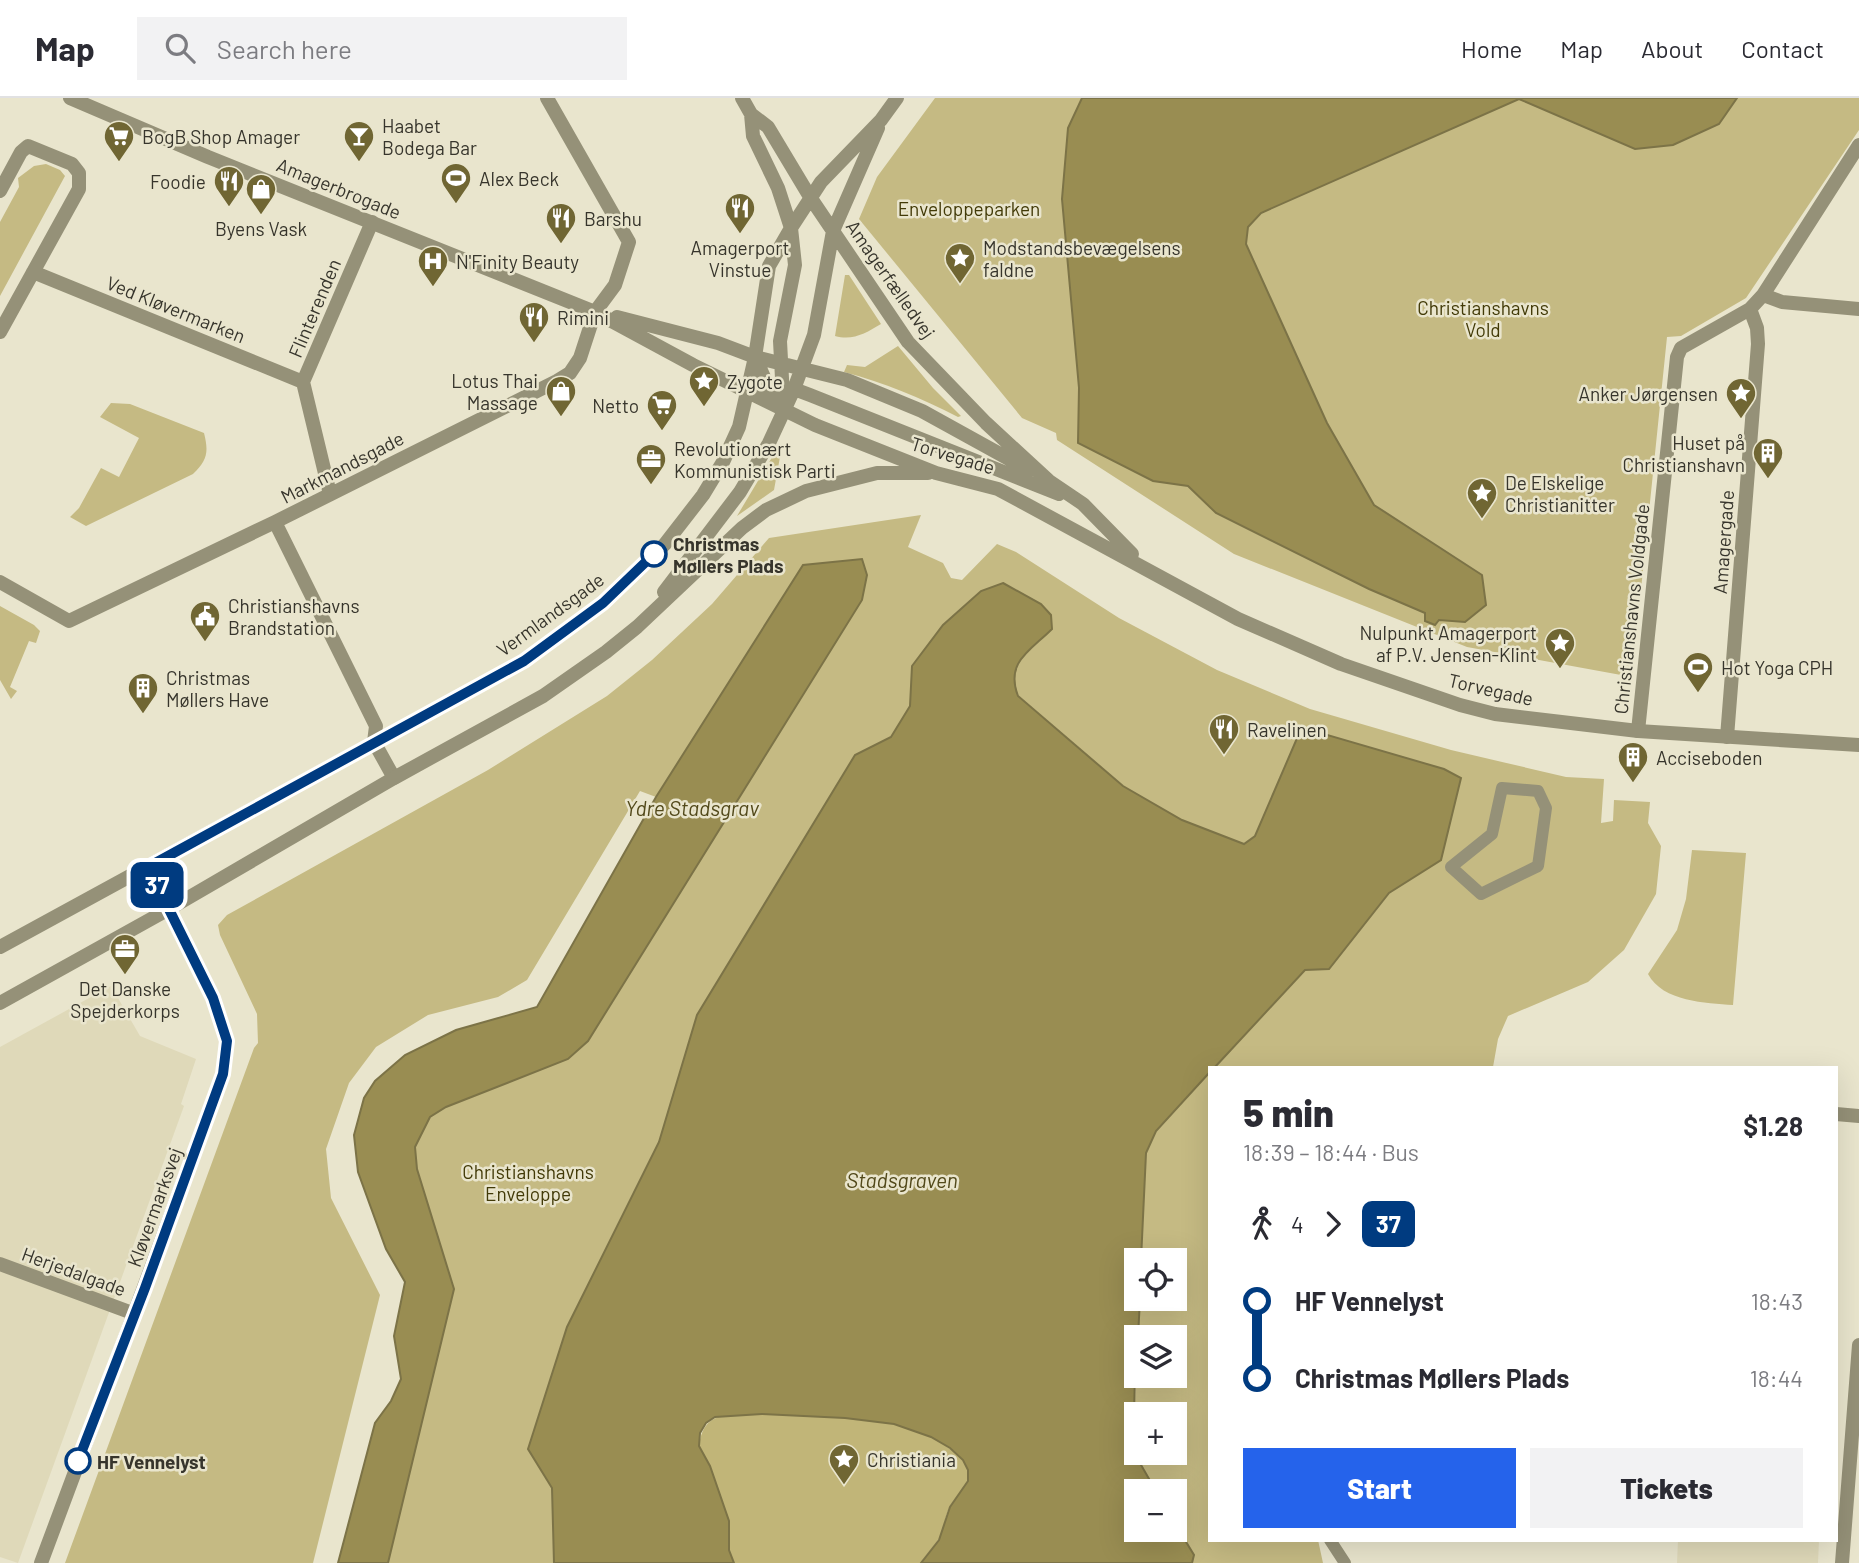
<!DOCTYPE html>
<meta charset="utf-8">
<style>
body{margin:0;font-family:Barlow,sans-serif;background:#f2f2f3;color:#2b2b33;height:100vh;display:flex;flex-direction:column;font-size:26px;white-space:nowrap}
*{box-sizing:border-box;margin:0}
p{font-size:23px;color:#7c7c81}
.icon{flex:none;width:38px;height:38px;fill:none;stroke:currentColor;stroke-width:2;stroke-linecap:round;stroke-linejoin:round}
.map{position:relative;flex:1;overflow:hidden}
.panel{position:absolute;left:1208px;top:968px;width:630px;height:476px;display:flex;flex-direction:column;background:#fff;border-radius:0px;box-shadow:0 7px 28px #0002}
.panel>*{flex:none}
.badge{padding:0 14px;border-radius:10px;font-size:24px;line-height:46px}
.fabs{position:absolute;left:1124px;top:1150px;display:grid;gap:14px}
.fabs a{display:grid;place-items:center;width:63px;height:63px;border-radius:0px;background:#fff;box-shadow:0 7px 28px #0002;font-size:35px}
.map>.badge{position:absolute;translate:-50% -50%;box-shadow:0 0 0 4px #fff}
.legs{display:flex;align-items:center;gap:10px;height:77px;padding:0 35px;font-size:23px}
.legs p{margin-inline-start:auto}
.overview{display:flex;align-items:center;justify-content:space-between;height:119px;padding:0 35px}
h1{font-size:38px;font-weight:800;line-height:52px}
.button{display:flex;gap:14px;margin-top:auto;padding:14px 35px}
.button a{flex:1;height:80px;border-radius:0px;background:#2563eb;color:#fff;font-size:28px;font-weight:800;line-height:80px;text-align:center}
.button a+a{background:#f2f2f3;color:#2b2b33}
ul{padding:0 35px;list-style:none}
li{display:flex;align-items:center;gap:24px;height:77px;font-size:26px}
li i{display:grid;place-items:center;width:10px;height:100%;margin:0 9px;background:currentColor}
li i::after{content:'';width:18px;height:18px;margin:-9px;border:5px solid;border-radius:50%;background:#fff}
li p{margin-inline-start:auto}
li:first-child i{background:linear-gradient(#0000 50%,currentColor 0)}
li:last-child i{background:linear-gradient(currentColor 50%,#0000 0)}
header{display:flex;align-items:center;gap:42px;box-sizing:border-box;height:98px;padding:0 35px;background:#fff;border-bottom:2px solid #e1e1e2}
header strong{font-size:33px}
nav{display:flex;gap:38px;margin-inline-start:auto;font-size:24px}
.search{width:490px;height:63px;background:#f2f2f3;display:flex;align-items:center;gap:18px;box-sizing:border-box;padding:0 24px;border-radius:0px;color:#7c7c81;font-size:26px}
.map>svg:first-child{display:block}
.built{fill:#dfd9b9}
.green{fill:#c5ba83;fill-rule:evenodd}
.forest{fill:#c1b578}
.water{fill:#998d52;stroke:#7c7347;stroke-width:2}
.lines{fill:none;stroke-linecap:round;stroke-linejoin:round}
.pedestrian{stroke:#959178;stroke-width:12}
.minor{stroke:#959178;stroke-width:14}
.tertiary{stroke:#959178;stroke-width:14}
.line-1-casing{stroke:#fff;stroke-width:16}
.line-1{stroke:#003b80;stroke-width:10}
.stop-1-dot{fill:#fff;stroke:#003b80;stroke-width:3.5}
.labels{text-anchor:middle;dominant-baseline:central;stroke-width:5;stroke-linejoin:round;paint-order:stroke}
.poi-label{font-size:19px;fill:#37352c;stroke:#e9e5cd;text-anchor:start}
.street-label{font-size:19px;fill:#37352c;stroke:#e9e5cd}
.park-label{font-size:19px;fill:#423a07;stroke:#e9e5cd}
.stop-label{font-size:19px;font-weight:bold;fill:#37352c;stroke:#e9e5cd;text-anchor:start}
.water-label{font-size:21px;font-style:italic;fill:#52491a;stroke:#e9e5cd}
</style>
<header>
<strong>Map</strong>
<div class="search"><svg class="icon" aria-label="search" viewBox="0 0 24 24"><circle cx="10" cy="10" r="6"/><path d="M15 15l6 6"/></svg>Search here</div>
<nav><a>Home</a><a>Map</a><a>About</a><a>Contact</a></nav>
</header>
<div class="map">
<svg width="1859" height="1465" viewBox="0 0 1859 1465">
<rect width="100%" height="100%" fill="#e9e5cd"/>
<!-- built -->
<path class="built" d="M 111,888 L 140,938 L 196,961 L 181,1006 L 184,1008 L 18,1465 L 0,1459 L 0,949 Z
M 1678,1442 L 1819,1442 L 1818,1465 L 1677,1465 Z"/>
<!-- green -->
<path class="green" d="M 935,0 L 1082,0 L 1068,31 L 1079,290 L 1078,344 L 1153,383 L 1188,388 L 1216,415 L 1369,491 L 1425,515 L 1425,523 L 1435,527 L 1438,522 L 1465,524 L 1482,477 L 1374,407 L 1327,325 L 1245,146 L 1248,129 L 1261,115 L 1519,1 L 1635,51 L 1719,26 L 1737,0 L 1859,0 L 1859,32 L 1746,200 L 1681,238 L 1667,239 L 1632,579 L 1467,549 L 1234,456 L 1057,342 L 1056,335 L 1022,320 L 859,121 L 877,79 Z
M 46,66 L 60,72 L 65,78 L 0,198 L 0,124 L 19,89 L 18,80 L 34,68 Z
M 845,177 L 849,177 L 881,226 C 866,235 853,243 835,238 Z
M 898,248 L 933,290 L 961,318 L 958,319 C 921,300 885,285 844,274 L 847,267 L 865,269 Z
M 111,305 L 130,306 L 204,335 C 209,355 207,362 193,376 L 86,428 L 70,419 L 79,410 L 101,370 L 119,379 L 139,340 L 100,319 Z
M 774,356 L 780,359 L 774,392 L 737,418 Z
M 921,417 L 908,449 L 943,465 L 951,480 L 962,482 L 997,446 L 1016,454 L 1119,520 L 1217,572 L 1310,611 L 1451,652 L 1566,679 L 1604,681 L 1601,725 L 1613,723 L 1614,702 L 1650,704 L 1648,725 L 1661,748 L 1656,796 L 1624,852 L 1588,884 L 1508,918 L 1498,941 L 1493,969 L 1215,969 L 1305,871 L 1329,871 L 1389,795 L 1441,762 L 1461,680 L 1444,671 L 1307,631 L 1298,638 L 1255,738 L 1244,746 L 1182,722 L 1123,688 L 1018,598 C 1005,564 1030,553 1052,531 L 912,568 L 910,608 L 891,639 L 855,657 L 697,917 L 659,1044 L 567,1229 L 528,1351 L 552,1390 L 554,1465 L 388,1465 L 454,1191 L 417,1071 L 415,1049 L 430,1019 L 446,1009 L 568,961 L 803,467 L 656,699 L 640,693 L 527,882 L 498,899 L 428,917 L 376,949 L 349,985 L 326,1051 L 331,1100 L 380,1197 L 313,1465 L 65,1465 L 254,950 L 258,945 L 257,916 L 220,837 L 218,827 L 227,817 L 488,672 L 607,598 L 652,562 L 712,506 L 769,440 Z
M 0,508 L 34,527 L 40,533 L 36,545 L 29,543 L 10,589 L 17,593 L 11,601 L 0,582 Z
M 1692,752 L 1746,755 L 1733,907 C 1706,905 1663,904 1648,876 L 1677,832 L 1686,801 Z
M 1209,975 L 1209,1442 L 1318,1442 L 1323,1465 L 1192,1465 L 1194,1457 L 1174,1424 L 1174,1393 L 1156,1393 L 1133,1353 L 1136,1278 L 1174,1278 L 1174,1239 L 1138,1239 L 1140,1201 L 1174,1200 L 1174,1162 L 1141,1162 L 1146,1055 L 1156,1033 ZM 1136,1316 L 1174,1316 L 1174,1354 L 1136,1354 Z"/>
<!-- forest -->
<path class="forest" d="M 762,1316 C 821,1320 906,1313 954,1354 C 963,1361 971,1369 968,1381 C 966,1391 955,1399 950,1408 C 945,1418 944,1429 940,1439 C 935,1448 926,1456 921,1465 L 734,1465 L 729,1452 L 729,1423 L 699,1348 C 704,1310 730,1318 762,1316 Z"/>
<!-- water -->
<path class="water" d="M 1082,0 L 1737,0 L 1719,26 L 1673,47 L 1635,51 L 1519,1 L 1261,115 L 1248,129 L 1246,146 L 1327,325 L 1374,407 L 1482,477 L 1486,507 L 1465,524 L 1439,522 L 1435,527 L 1425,523 L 1425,515 L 1369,491 L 1216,415 L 1188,388 L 1153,383 L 1078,345 L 1079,290 L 1062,101 L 1068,30 Z
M 862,461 L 867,477 L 862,502 L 588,943 L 568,961 L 446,1009 L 430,1019 L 415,1049 L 417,1071 L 454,1191 L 388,1465 L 338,1465 L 375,1325 L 391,1303 L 401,1281 L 394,1238 L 405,1184 L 386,1151 L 358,1074 L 354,1037 L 364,1000 L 375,983 L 405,957 L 456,932 L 537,909 L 656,699 L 803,467 Z
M 1003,485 L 1041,506 L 1051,517 L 1052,531 C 1030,553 1005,564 1018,598 L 1123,688 L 1182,722 L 1244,746 L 1255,738 L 1298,638 L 1307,631 L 1444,671 L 1461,680 L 1441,762 L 1389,795 L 1329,871 L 1305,872 L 1215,969 L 1209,970 L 1209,975 L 1156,1033 L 1146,1055 L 1141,1162 L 1136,1162 L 1136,1200 L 1140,1201 L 1138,1239 L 1136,1239 L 1133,1353 L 1156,1393 L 1136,1393 L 1136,1432 L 1174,1432 L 1174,1424 L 1194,1457 L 1192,1465 L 921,1465 L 939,1442 L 950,1409 L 968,1383 L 968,1372 L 963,1362 L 950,1350 L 931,1339 L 894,1326 L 845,1320 L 762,1316 L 715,1319 L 706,1325 L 700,1335 L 699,1348 L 710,1368 L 729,1423 L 729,1452 L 734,1465 L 554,1465 L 552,1390 L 528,1351 L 567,1229 L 659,1044 L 697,917 L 855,657 L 891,639 L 910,608 L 912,568 L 943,527 L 981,493 Z"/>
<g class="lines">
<!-- pedestrian -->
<path class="pedestrian" d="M 1502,690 L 1538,693 L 1546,710 L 1538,768 L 1481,796 L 1451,769 L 1492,736 Z
M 1330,1442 L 1345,1465"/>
<!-- minor -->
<path class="minor" d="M 0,93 L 21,54 L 28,48 L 72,66 L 79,75 L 79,91 L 0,234
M 33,174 L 303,284
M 1763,197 L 1782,204 L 1859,211
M 330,396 L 303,284 L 372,124
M 275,424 L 376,628 L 374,644 L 394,680
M 0,484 L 69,523 L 275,424 L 557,283 L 570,275 L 580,260 L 595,214 L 615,187 L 629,144 L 547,0
M 1638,633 L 1677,259 L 1681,250 L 1750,211 L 1763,197 L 1859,47
M 1727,639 L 1758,246 L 1757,230 L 1750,211
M 1836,1016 L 1859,1018
M 0,1166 L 135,1216"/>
<!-- tertiary -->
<path class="tertiary" d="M 70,0 L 208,59 L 595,214 L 693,267 L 815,327 L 936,375 L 998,391 L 1238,521 L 1341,566 L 1460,607 L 1495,616 L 1638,633 L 1859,647
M 742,0 L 751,16 L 768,29 L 810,99 L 908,244 L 986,325 L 1049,383 L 1083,406 L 1132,456
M 751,16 L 753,38 L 778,90 L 791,130 L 795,167 L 780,243 L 783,299
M 617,219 L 718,245 L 755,259 L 847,282 L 922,313 L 1029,372
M 755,259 L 768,288 L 770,302
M 750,294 L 794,291 L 810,297 L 1059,396
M 664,494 L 740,394 L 769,345 L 794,291 L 814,237 L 833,133 L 878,30
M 0,849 L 524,563 L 603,505 L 665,446 L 703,397 L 723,364 L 739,329 L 755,259 L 769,168 L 791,130 L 821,84 L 881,22 L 897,0
M 0,905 L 169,811 L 394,680 L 543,598 L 606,554 L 637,529 L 742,430 L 766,412 L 806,393 L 877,375 L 928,375
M 41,1465 L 223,977 L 227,943 L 213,900 L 147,769
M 1842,1465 L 1859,1247"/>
</g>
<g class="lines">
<!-- line-1 casing -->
<g class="line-1-casing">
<path id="line-1" d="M 78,1363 L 145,1190 L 223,976 L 227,943 L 213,900 L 148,769 L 524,563 L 603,505 L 654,456"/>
</g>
<!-- line-1 -->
<use href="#line-1" class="line-1"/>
</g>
<!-- icons -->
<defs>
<g id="supermarket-pin" transform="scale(1.575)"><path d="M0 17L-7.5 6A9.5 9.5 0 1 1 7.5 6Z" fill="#706633" stroke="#e9e5cd"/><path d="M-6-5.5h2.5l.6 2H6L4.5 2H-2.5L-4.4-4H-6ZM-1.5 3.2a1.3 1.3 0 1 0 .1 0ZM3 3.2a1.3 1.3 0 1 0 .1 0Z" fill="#fff"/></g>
<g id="bar-pin" transform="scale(1.575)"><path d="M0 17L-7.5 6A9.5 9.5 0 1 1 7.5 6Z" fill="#706633" stroke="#e9e5cd"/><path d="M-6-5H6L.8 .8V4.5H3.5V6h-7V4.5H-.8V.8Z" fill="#fff"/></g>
<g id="stadium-pin" transform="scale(1.575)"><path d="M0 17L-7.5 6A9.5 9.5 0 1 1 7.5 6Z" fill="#706633" stroke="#e9e5cd"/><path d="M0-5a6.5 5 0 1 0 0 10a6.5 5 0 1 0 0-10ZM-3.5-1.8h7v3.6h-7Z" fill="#fff"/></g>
<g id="restaurant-pin" transform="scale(1.575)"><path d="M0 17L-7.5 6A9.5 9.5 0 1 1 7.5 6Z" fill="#706633" stroke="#e9e5cd"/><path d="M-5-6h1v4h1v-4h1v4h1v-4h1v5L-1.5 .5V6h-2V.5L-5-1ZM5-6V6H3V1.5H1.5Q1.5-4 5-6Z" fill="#fff"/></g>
<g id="shop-pin" transform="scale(1.575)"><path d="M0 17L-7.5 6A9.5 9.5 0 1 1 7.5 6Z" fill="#706633" stroke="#e9e5cd"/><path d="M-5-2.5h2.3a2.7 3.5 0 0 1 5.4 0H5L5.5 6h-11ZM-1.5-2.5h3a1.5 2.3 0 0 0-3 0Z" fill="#fff"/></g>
<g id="sight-pin" transform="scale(1.575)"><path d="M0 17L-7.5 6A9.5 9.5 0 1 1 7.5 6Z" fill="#706633" stroke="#e9e5cd"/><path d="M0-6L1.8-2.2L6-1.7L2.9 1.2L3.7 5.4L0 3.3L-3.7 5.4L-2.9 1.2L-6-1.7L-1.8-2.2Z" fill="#fff"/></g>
<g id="hospital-pin" transform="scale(1.575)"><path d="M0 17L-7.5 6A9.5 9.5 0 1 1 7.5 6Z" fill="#706633" stroke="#e9e5cd"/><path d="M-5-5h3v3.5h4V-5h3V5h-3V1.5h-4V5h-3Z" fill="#fff"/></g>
<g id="building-pin" transform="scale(1.575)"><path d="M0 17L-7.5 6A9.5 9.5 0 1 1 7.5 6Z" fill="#706633" stroke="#e9e5cd"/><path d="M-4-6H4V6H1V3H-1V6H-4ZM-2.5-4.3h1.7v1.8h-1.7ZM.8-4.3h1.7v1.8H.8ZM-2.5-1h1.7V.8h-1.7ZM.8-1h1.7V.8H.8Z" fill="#fff"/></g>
<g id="office-pin" transform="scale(1.575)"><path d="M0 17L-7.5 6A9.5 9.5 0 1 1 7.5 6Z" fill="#706633" stroke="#e9e5cd"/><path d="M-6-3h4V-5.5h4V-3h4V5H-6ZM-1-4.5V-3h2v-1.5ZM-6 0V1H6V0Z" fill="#fff"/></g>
<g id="civic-pin" transform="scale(1.575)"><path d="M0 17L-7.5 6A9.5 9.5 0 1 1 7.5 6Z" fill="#706633" stroke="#e9e5cd"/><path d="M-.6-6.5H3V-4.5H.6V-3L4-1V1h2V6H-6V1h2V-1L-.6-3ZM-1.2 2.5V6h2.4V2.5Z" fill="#fff"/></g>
</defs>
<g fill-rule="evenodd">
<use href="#supermarket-pin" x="119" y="38"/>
<use href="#bar-pin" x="359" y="38"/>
<use href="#stadium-pin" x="456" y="80"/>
<use href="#restaurant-pin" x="229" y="83"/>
<use href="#shop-pin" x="261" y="91"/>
<use href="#restaurant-pin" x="740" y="110"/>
<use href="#restaurant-pin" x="561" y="120"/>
<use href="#sight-pin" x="960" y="160"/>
<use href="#hospital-pin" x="433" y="163"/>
<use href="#restaurant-pin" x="534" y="219"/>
<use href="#sight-pin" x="704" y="283"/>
<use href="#shop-pin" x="561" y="293"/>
<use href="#sight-pin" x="1741" y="295"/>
<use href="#supermarket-pin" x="662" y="307"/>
<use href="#building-pin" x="1768" y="355"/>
<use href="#office-pin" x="651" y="361"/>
<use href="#sight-pin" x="1482" y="395"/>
<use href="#civic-pin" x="205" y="518"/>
<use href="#sight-pin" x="1560" y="545"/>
<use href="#stadium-pin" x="1698" y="569"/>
<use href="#building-pin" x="143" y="590"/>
<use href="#restaurant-pin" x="1224" y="631"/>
<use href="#building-pin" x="1633" y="659"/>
<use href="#office-pin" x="125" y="851"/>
<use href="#sight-pin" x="844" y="1361"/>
</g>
<!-- markers -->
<g class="stop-1-dot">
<circle cx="654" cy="456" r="12"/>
<circle cx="78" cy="1363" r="12"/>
</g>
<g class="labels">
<!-- poi labels -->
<g class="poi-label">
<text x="382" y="27">Haabet<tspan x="382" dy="22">Bodega Bar</tspan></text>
<text x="142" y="38">BogB Shop Amager</text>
<text x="479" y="80">Alex Beck</text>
<text x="206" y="83" text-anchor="end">Foodie</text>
<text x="584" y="120">Barshu</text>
<text x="261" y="130" text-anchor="middle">Byens Vask</text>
<text x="740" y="149" text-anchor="middle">Amagerport<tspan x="740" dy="22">Vinstue</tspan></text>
<text x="983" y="149">Modstandsbevægelsens<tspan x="983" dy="22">faldne</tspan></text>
<text x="456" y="163">N'Finity Beauty</text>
<text x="557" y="219">Rimini</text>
<text x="538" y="282" text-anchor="end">Lotus Thai<tspan x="538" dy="22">Massage</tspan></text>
<text x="727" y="283">Zygote</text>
<text x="1718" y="295" text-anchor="end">Anker Jørgensen</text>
<text x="639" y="307" text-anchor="end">Netto</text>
<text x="1745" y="344" text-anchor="end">Huset på<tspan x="1745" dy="22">Christianshavn</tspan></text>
<text x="674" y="350">Revolutionært<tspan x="674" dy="22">Kommunistisk Parti</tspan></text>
<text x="1505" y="384">De Elskelige<tspan x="1505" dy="22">Christianitter</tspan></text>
<text x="228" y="507">Christianshavns<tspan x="228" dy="22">Brandstation</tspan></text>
<text x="1537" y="534" text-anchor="end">Nulpunkt Amagerport<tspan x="1537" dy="22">af P.V. Jensen-Klint</tspan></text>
<text x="1721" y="569">Hot Yoga CPH</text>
<text x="166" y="579">Christmas<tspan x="166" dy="22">Møllers Have</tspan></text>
<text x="1247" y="631">Ravelinen</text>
<text x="1656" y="659">Acciseboden</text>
<text x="125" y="890" text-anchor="middle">Det Danske<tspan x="125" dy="22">Spejderkorps</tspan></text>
<text x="867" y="1361">Christiania</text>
</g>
<!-- street labels -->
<g class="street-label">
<text transform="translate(339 90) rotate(22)">Amagerbrogade</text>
<text transform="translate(891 181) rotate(55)">Amagerfælledvej</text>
<text transform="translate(314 210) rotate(-67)">Flinterenden</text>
<text transform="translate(176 211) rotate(22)">Ved Kløvermarken</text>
<text transform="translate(953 357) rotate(17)">Torvegade</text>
<text transform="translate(342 369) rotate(-27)">Markmandsgade</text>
<text transform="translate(1723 444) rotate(-86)">Amagergade</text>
<text transform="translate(1631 511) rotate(-84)">Christianshavns Voldgade</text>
<text transform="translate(550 516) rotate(-36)">Vermlandsgade</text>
<text transform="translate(1491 591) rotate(13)">Torvegade</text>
<text transform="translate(154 1109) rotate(-70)">Kløvermarksvej</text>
<text transform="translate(74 1173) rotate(20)">Herjedalgade</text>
</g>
<!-- park labels -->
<g class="park-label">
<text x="969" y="110">Enveloppeparken</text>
<text x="1483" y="209">Christianshavns<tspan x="1483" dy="22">Vold</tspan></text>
<text x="528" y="1073">Christianshavns<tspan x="528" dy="22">Enveloppe</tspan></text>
</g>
<!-- stop labels -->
<g class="stop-label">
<text x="673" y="445">Christmas<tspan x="673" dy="22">Møllers Plads</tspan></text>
<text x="97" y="1363">HF Vennelyst</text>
</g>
<!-- water labels -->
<g class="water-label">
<text x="692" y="709">Ydre Stadsgrav</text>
<text x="902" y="1081">Stadsgraven</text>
</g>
</g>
</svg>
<div class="fabs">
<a><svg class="icon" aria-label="locate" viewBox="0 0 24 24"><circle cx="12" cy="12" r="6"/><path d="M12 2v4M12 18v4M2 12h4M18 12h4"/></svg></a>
<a><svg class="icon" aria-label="layers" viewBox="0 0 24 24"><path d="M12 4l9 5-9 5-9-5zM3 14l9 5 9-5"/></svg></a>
<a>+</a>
<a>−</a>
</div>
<b class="badge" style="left:157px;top:787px;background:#003b80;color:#fff">37</b>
<section class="panel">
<div class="overview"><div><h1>5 min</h1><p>18:39 – 18:44 · Bus</p></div><b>$1.28</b></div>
<div class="legs"><svg class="icon" aria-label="walk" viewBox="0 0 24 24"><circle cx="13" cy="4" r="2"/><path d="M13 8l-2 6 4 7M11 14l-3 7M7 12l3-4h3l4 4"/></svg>4<svg class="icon" aria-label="forward" viewBox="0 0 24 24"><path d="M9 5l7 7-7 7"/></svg><b class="badge" style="background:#003b80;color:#fff">37</b></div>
<ul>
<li><i style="color:#003b80"></i><b>HF Vennelyst</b><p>18:43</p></li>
<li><i style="color:#003b80"></i><b>Christmas Møllers Plads</b><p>18:44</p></li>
</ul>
<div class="button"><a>Start</a><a>Tickets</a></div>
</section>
</div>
